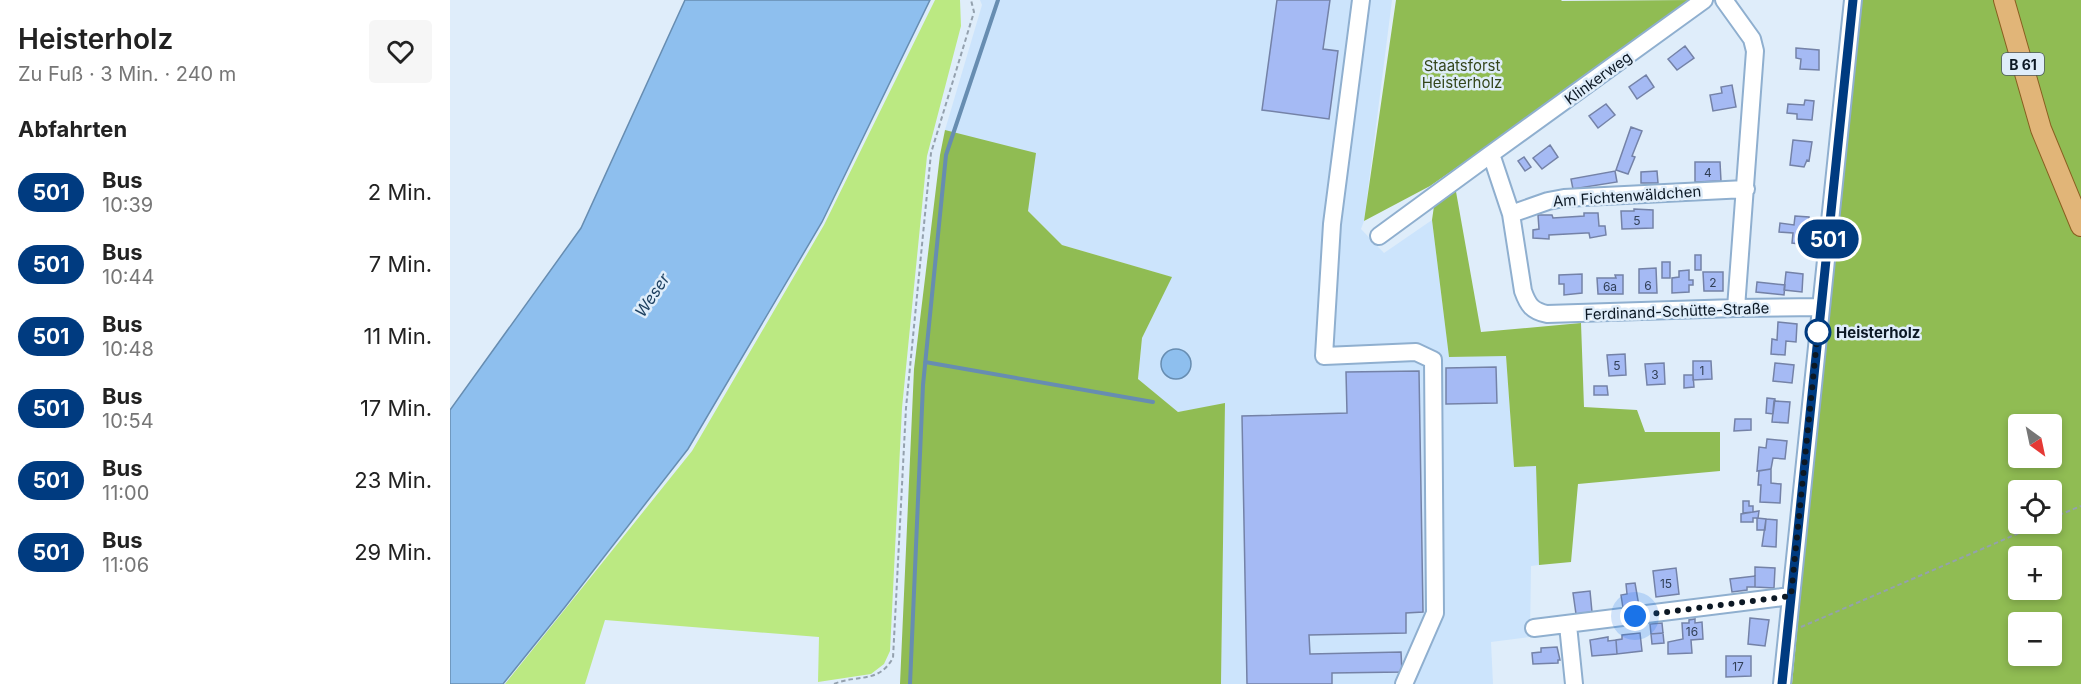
<!DOCTYPE html>
<html lang="de">
<meta charset="utf-8">
<style>
body{margin:0;font-family:Inter,sans-serif;background:#f6f6f6;color:#222;height:100vh;display:flex;flex-direction:column;font-size:22px;white-space:nowrap}
*{box-sizing:border-box;margin:0}
p{font-size:20px;color:#767676}
.icon{flex:none;width:33px;height:33px;fill:none;stroke:currentColor;stroke-width:2;stroke-linecap:round;stroke-linejoin:round}
.map{position:relative;flex:1;overflow:hidden}
.side{display:flex;flex-direction:column;background:#fff;width:450px}
.side>*{flex:none}
.badge{padding:0 12px;border-radius:20px;font-size:21px;line-height:39px}
.needle{width:39px;rotate:147deg}
.tools{position:absolute;left:1558px;top:414px;display:grid;gap:12px}
.tools a{display:grid;place-items:center;width:54px;height:54px;border-radius:6px;background:#fff;box-shadow:0 3px 9px #0003;font-size:30px}
.you{position:absolute;width:30px;height:30px;margin:-15px;border:4px solid #fff;border-radius:50%;background:#1a73e8;box-shadow:0 0 0 9px #1a73e833}
.map>.badge{position:absolute;translate:-50% -50%;box-shadow:0 0 0 3px #fff}
h2{padding:0 18px;font-size:22px;line-height:54px}
.round{display:grid;place-items:center;flex:none;width:63px;height:63px;border-radius:6px;background:#f6f6f6}
.overview{display:flex;align-items:center;justify-content:space-between;height:102px;padding:0 18px}
h1{font-size:28px;font-weight:600;line-height:45px}
ul{padding:0;list-style:none}
li{display:flex;align-items:center;gap:18px;height:72px;padding:0 18px}
li div{flex:1}
li b{display:block;font-size:22px}
li em{font-style:normal}
li .badge{min-width:66px;font-weight:700;text-align:center}
main{display:flex;flex:1;min-height:0}
.map>svg:first-child{display:block}
.built{fill:#cce4fc}
.green{fill:#bbe982}
.forest{fill:#90bc53;fill-rule:evenodd}
.water{fill:#8ebfee;stroke:#678db1;stroke-width:1.5}
.lines{fill:none;stroke-linecap:round;stroke-linejoin:round}
.stream{stroke:#678db1;stroke-width:4}
.building{fill:#a5baf4;stroke:#7482a7;stroke-width:1.5}
.minor-casing{stroke:#8fafcf;stroke-width:20}
.major-casing{stroke:#895e20;stroke-width:22}
.path{stroke:#94a1ae;stroke-width:2;stroke-dasharray:4.5 3;stroke-linecap:butt}
.minor{stroke:#fff;stroke-width:16}
.major{stroke:#e1b578;stroke-width:20}
.line-casing{stroke:#fff;stroke-width:14}
.line{stroke:#003b80;stroke-width:9}
.walk{stroke:#0c1824;stroke-width:6;stroke-dasharray:0 10.8}
.stop-dot{fill:#fff;stroke:#003b80;stroke-width:3}
.labels{text-anchor:middle;dominant-baseline:central;stroke-width:5;stroke-linejoin:round;paint-order:stroke}
.number-label{font-size:12px;fill:#324058}
.shield{fill:#dfedfa;stroke:#4b5864;stroke-width:1.5}
.shield-label{font-size:14px;font-weight:bold;fill:#0c1824}
.park-label{font-size:15px;fill:#34461b;stroke:#dfedfa}
.street-label{font-size:15px;fill:#0c1824;stroke:#dfedfa}
.stop-label{font-size:15px;font-weight:bold;fill:#0c1824;stroke:#dfedfa;text-anchor:start}
.water-label{font-size:16px;font-style:italic;fill:#1c3f5f;stroke:#dfedfa}
</style>
<main>
<section class="side">
<div class="overview"><div><h1>Heisterholz</h1><p>Zu Fuß · 3 Min. · 240 m</p></div><a class="round"><svg class="icon" aria-label="heart" viewBox="0 0 24 24"><path d="M12 20l-8-8c-3-5 5-10 8-4 3-6 11-1 8 4z"/></svg></a></div>
<h2>Abfahrten</h2>
<ul>
<li><span class="badge" style="background:#003b80;color:#fff">501</span><div><b>Bus</b><p>10:39</p></div><em>2 Min.</em></li>
<li><span class="badge" style="background:#003b80;color:#fff">501</span><div><b>Bus</b><p>10:44</p></div><em>7 Min.</em></li>
<li><span class="badge" style="background:#003b80;color:#fff">501</span><div><b>Bus</b><p>10:48</p></div><em>11 Min.</em></li>
<li><span class="badge" style="background:#003b80;color:#fff">501</span><div><b>Bus</b><p>10:54</p></div><em>17 Min.</em></li>
<li><span class="badge" style="background:#003b80;color:#fff">501</span><div><b>Bus</b><p>11:00</p></div><em>23 Min.</em></li>
<li><span class="badge" style="background:#003b80;color:#fff">501</span><div><b>Bus</b><p>11:06</p></div><em>29 Min.</em></li>
</ul>
</section>
<div class="map">
<svg width="1631" height="684" viewBox="0 0 1631 684">
<rect width="100%" height="100%" fill="#dfedfa"/>
<!-- built -->
<path class="built" d="M 530,0 L 942,0 L 914,221 L 911,229 L 934,253 L 982,220 L 999,357 L 1056,355 L 1064,466 L 1086,465 L 1089,565 L 1081,566 L 1080,637 L 1041,642 L 1043,684 L 771,684 L 775,404 L 728,412 L 688,380 L 692,338 L 721,277 L 612,245 L 578,211 L 578,197 L 495,130 L 532,5 Z"/>
<!-- green -->
<path class="green" d="M 485,0 L 510,0 L 511,26 L 477,156 L 452,408 L 440,651 L 434,664 L 421,674 L 368,682 L 369,637 L 155,620 L 135,684 L 55,684 L 242,451 L 374,225 Z"/>
<!-- forest -->
<path class="forest" d="M 946,0 L 1111,0 L 1112,1 L 1241,0 L 1161,60 L 980,186 L 914,221 Z
M 1408,0 L 1631,0 L 1631,684 L 1342,684 ZM 1569,424 L 1602,424 L 1602,458 L 1569,458 ZM 1569,490 L 1602,490 L 1602,524 L 1569,524 ZM 1569,556 L 1602,556 L 1602,590 L 1569,590 ZM 1569,622 L 1602,622 L 1602,656 L 1569,656 Z
M 495,130 L 586,153 L 578,211 L 612,245 L 722,277 L 692,338 L 688,379 L 728,412 L 775,403 L 771,684 L 450,684 L 464,369 L 490,155 Z
M 1005,186 L 1031,332 L 1131,323 L 1134,407 L 1187,410 L 1195,432 L 1270,432 L 1270,471 L 1128,484 L 1121,562 L 1089,565 L 1086,466 L 1064,467 L 1056,356 L 999,357 L 982,220 L 984,206 Z"/>
<!-- water -->
<path class="water" d="M 235,0 L 480,0 L 372,222 L 238,449 L 115,607 L 53,684 L 0,684 L 0,410 L 131,228 Z
M711 364a15 15 0 1 1 30 0a15 15 0 1 1-30 0Z"/>
<g class="lines">
<!-- stream -->
<path class="stream" d="M 475,362 L 703,402
M 460,684 L 473,385 L 496,155 L 548,0"/>
</g>
<!-- building -->
<path class="building" d="M 827,0 L 880,0 L 873,49 L 888,51 L 879,119 L 812,110 Z
M 1235,46 L 1244,58 L 1227,70 L 1218,59 Z
M 1346,48 L 1369,50 L 1369,70 L 1350,69 L 1351,59 L 1346,58 Z
M 1196,75 L 1204,87 L 1187,99 L 1179,87 Z
M 1282,85 L 1286,107 L 1263,111 L 1260,95 L 1272,93 L 1271,87 Z
M 1355,100 L 1364,101 L 1362,120 L 1347,119 L 1347,114 L 1337,113 L 1338,104 L 1354,105 Z
M 1156,104 L 1165,115 L 1148,128 L 1139,116 Z
M 1181,127 L 1192,131 L 1182,156 L 1185,157 L 1178,174 L 1166,170 Z
M 1343,140 L 1362,142 L 1359,161 L 1357,160 L 1354,167 L 1340,165 Z
M 1100,145 L 1108,157 L 1092,169 L 1083,158 Z
M 1074,157 L 1081,167 L 1075,171 L 1068,161 Z
M 1245,162 L 1270,162 L 1271,181 L 1245,182 Z
M 1165,171 L 1167,182 L 1123,189 L 1121,179 Z
M 1207,171 L 1208,183 L 1191,183 L 1191,172 Z
M 1184,209 L 1203,210 L 1203,228 L 1172,229 L 1171,211 L 1184,211 Z
M 1134,213 L 1148,213 L 1149,226 L 1155,226 L 1156,235 L 1140,238 L 1139,233 L 1136,233 L 1099,235 L 1099,239 L 1083,238 L 1083,230 L 1089,229 L 1088,215 L 1102,215 L 1103,218 L 1134,216 Z
M 1345,216 L 1359,217 L 1357,245 L 1342,243 L 1343,233 L 1329,232 L 1330,223 L 1344,225 Z
M 1245,255 L 1251,255 L 1251,270 L 1245,270 Z
M 1212,262 L 1220,262 L 1220,278 L 1212,278 Z
M 1206,268 L 1207,293 L 1189,293 L 1189,269 Z
M 1239,270 L 1239,280 L 1243,280 L 1243,285 L 1239,285 L 1239,292 L 1222,293 L 1222,278 L 1229,277 L 1229,271 Z
M 1253,272 L 1273,272 L 1273,291 L 1254,291 Z
M 1336,272 L 1353,274 L 1352,292 L 1334,290 Z
M 1132,274 L 1132,293 L 1114,295 L 1114,284 L 1109,284 L 1109,275 Z
M 1165,275 L 1173,275 L 1173,294 L 1148,294 L 1147,278 L 1166,278 Z
M 1307,282 L 1335,285 L 1334,295 L 1306,292 Z
M 1328,322 L 1347,324 L 1346,342 L 1336,341 L 1335,355 L 1321,354 L 1322,339 L 1327,340 Z
M 1175,354 L 1176,375 L 1159,376 L 1157,355 Z
M 1243,361 L 1261,361 L 1262,379 L 1243,380 Z
M 1214,363 L 1215,384 L 1197,385 L 1195,364 Z
M 1325,363 L 1344,365 L 1342,383 L 1323,381 Z
M 1046,367 L 1047,403 L 996,404 L 996,368 Z
M 969,371 L 973,612 L 956,613 L 956,633 L 859,635 L 860,654 L 951,652 L 952,672 L 882,673 L 882,684 L 797,684 L 792,416 L 897,413 L 896,372 Z
M 1234,375 L 1243,375 L 1244,387 L 1234,388 Z
M 1144,386 L 1157,386 L 1158,395 L 1144,395 Z
M 1317,398 L 1325,399 L 1323,414 L 1316,413 Z
M 1324,401 L 1340,402 L 1338,423 L 1322,422 Z
M 1285,419 L 1301,419 L 1301,430 L 1284,431 Z
M 1317,439 L 1337,441 L 1335,459 L 1323,458 L 1321,469 L 1307,471 L 1309,447 L 1316,448 Z
M 1321,469 L 1321,483 L 1331,484 L 1330,503 L 1310,502 L 1311,485 L 1308,485 L 1309,471 Z
M 1293,501 L 1299,501 L 1299,506 L 1303,506 L 1303,512 L 1293,513 Z
M 1309,511 L 1308,518 L 1303,518 L 1303,522 L 1291,522 L 1291,514 Z
M 1307,518 L 1316,519 L 1315,530 L 1307,530 Z
M 1316,519 L 1327,520 L 1326,547 L 1312,546 Z
M 1305,567 L 1325,568 L 1324,588 L 1305,587 Z
M 1226,568 L 1229,594 L 1206,597 L 1203,571 Z
M 1305,576 L 1305,587 L 1297,587 L 1297,590 L 1282,592 L 1280,579 Z
M 1185,583 L 1189,606 L 1173,608 L 1171,595 L 1177,594 L 1176,584 Z
M 1140,591 L 1142,612 L 1126,614 L 1123,593 Z
M 1300,618 L 1319,620 L 1315,646 L 1298,644 Z
M 1245,619 L 1245,623 L 1252,622 L 1253,639 L 1241,640 L 1242,653 L 1218,654 L 1218,642 L 1233,639 L 1232,623 L 1239,623 L 1239,620 Z
M 1212,623 L 1213,633 L 1201,634 L 1200,624 Z
M 1190,633 L 1192,651 L 1167,654 L 1166,640 L 1172,639 L 1172,635 Z
M 1213,633 L 1214,643 L 1202,644 L 1201,634 Z
M 1158,637 L 1158,641 L 1166,640 L 1167,654 L 1142,656 L 1140,640 Z
M 1107,647 L 1110,660 L 1108,660 L 1108,663 L 1083,664 L 1082,653 L 1091,652 L 1091,648 Z
M 1276,656 L 1301,656 L 1301,676 L 1276,677 Z"/>
<g class="lines">
<!-- minor casing -->
<g class="minor-casing">
<path id="minor" d="M 911,0 L 882,224 L 874,356 L 966,352 L 983,360 L 985,613 L 954,684
M 1254,0 L 1041,154 L 1061,214 L 1073,291 C 1078,305 1082,311 1097,314 L 1286,308 L 1371,307
M 1274,0 L 1302,39 L 1305,51 L 1286,308
M 1061,214 L 1098,201 L 1114,198 L 1296,189
M 929,236 L 1041,154
M 1118,625 L 1124,684
M 1084,628 L 1341,596
M 1332,684 L 1403,0"/>
</g>
<!-- major casing -->
<g class="major-casing">
<path id="major" d="M 1554,0 L 1591,129 L 1631,226"/>
</g>
<!-- path -->
<path class="path" d="M 1602,518 L 1631,506
M 1351,627 L 1590,524
M 384,684 C 408,674 428,684 443,658 L 456,408 L 481,153 L 524,12 L 521,0"/>
<!-- minor -->
<use href="#minor" class="minor"/>
<!-- major -->
<use href="#major" class="major"/>
</g>
<g class="lines">
<!-- line casing -->
<g class="line-casing">
<path id="line" d="M 1332,684 L 1403,0"/>
</g>
<!-- line -->
<use href="#line" class="line"/>
<!-- walk -->
<path class="walk" d="M 1185,616 L 1341,596 L 1368,330 L 1368,332"/>
</g>
<!-- markers -->
<circle class="stop-dot" cx="1368" cy="332" r="12"/>
<g class="labels">
<!-- number labels -->
<g class="number-label">
<text x="1258" y="172">4</text>
<text x="1187" y="220">5</text>
<text x="1263" y="282">2</text>
<text x="1198" y="285">6</text>
<text x="1160" y="286">6a</text>
<text x="1167" y="365">5</text>
<text x="1252" y="370">1</text>
<text x="1205" y="374">3</text>
<text x="1216" y="583">15</text>
<text x="1242" y="631">16</text>
<text x="1288" y="666">17</text>
</g>
<!-- shield labels -->
<rect class="shield" x="1552" y="53" width="42" height="22" rx="4.5"/>
<g class="shield-label">
<text x="1573" y="64">B 61</text>
</g>
<!-- park labels -->
<g class="park-label">
<text x="1012" y="65">Staatsforst<tspan x="1012" dy="17">Heisterholz</tspan></text>
</g>
<!-- street labels -->
<g class="street-label">
<text transform="translate(1148 78) rotate(-36)">Klinkerweg</text>
<text transform="translate(1177 196) rotate(-4)">Am Fichtenwäldchen</text>
<text transform="translate(1227 311) rotate(-2)">Ferdinand-Schütte-Straße</text>
</g>
<!-- stop labels -->
<g class="stop-label">
<text x="1386" y="332">Heisterholz</text>
</g>
<!-- water labels -->
<g class="water-label">
<text transform="translate(202 295) rotate(-56)">Weser</text>
</g>
</g>
</svg>
<div class="tools">
<a><svg class="needle" viewBox="-14 -14 28 28"><path d="M0-13l5 13h-10z" fill="#e53935"/><path d="M0 13l5-13h-10z" fill="#767676"/></svg></a>
<a><svg class="icon" aria-label="locate" viewBox="0 0 24 24"><circle cx="12" cy="12" r="6"/><path d="M12 2v4M12 18v4M2 12h4M18 12h4"/></svg></a>
<a>+</a>
<a>−</a>
</div>
<div class="you" style="left:1185px;top:616px"></div>
<b class="badge" style="left:1378px;top:239px;background:#003b80;color:#fff">501</b>
</div>
</main>
